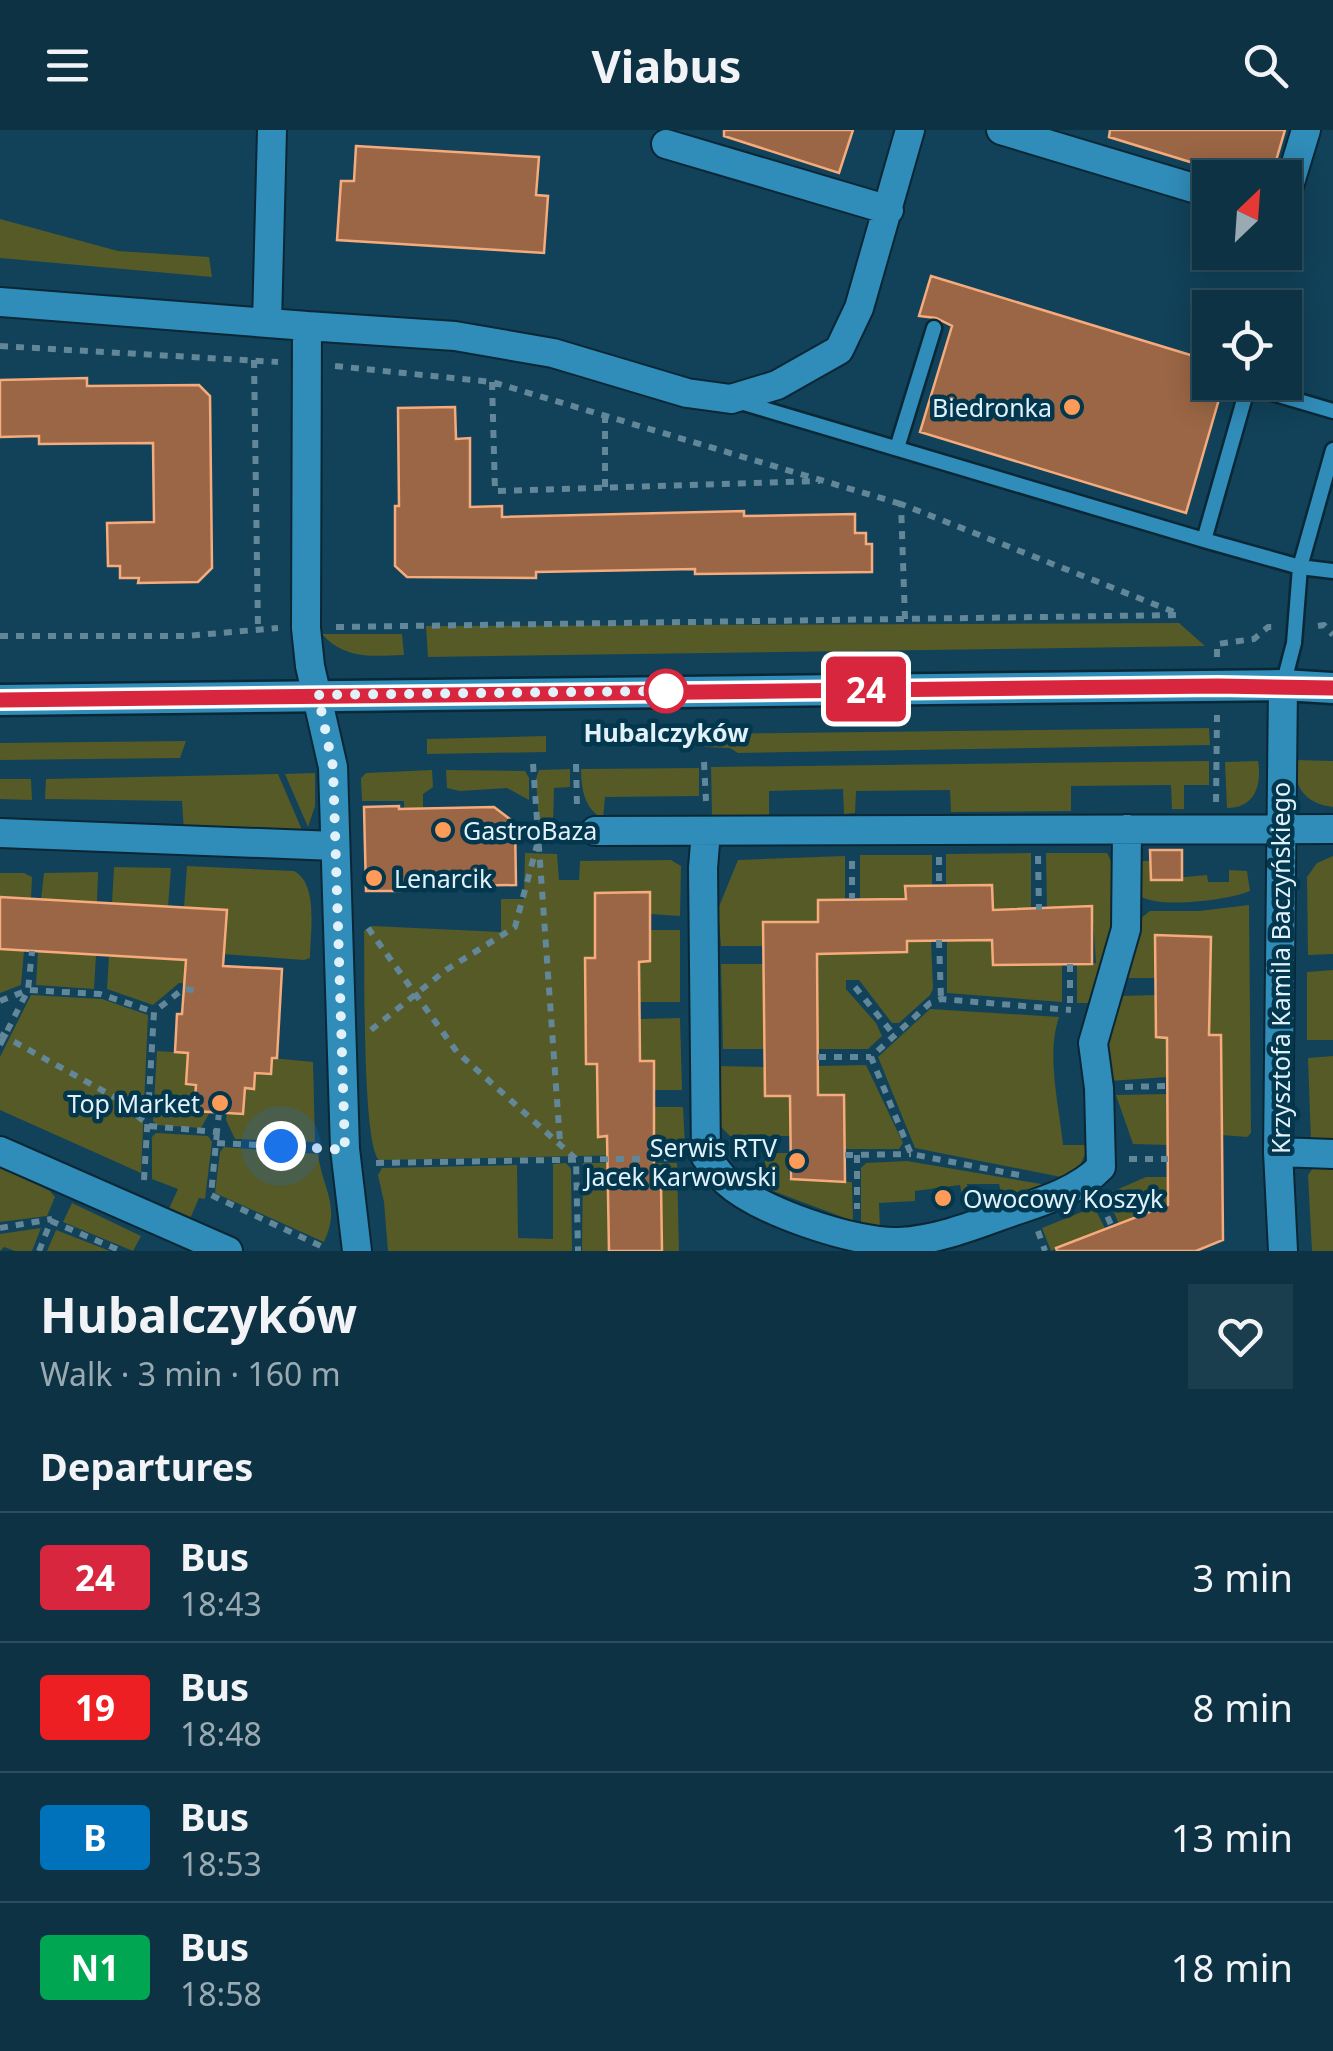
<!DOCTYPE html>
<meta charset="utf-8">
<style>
body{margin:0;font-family:"Noto Sans",sans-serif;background:#1b3e4e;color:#f1f3f6;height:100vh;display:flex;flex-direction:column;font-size:38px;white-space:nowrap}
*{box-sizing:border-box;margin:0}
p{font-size:32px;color:#9aaab2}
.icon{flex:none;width:55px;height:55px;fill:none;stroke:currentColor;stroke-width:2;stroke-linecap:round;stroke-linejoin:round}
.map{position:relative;height:1121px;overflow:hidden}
.side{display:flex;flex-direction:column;background:#0d3243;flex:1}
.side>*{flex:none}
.badge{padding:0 20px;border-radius:8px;font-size:35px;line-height:65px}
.needle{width:65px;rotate:25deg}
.controls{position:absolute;left:1192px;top:30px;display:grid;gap:20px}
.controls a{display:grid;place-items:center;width:110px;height:110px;border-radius:0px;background:#0d3243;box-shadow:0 5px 25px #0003,0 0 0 2px #2d4d5c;font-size:50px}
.you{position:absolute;width:50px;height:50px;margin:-25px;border:8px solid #fff;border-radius:50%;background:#1a73e8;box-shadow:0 0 0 15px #1a73e833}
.map>.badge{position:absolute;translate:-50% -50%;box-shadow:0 0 0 5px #fff}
h2{padding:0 40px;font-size:38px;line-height:90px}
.round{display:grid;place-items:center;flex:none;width:105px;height:105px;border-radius:0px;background:#1b3e4e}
.head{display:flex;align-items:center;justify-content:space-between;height:170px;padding:0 40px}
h1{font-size:48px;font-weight:700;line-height:75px}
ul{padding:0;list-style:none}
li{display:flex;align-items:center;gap:30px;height:130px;padding:0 40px;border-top:2px solid #2d4d5c}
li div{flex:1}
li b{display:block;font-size:38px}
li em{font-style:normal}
li .badge{min-width:110px;font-weight:700;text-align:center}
header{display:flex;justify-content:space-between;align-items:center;height:130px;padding:0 40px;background:#0d3243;font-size:45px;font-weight:700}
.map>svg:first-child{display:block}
.green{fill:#565a26}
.building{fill:#9a6645;stroke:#f5ab7c;stroke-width:2.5}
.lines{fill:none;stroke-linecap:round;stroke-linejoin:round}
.lane-casing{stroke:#0a2735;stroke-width:19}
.street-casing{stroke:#0a2735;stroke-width:32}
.secondary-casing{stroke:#0a2735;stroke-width:35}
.path{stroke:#628798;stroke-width:6;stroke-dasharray:8 8;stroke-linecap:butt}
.lane{stroke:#308cb8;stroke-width:14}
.street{stroke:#308cb8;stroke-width:28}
.secondary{stroke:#308cb8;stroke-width:30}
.line-casing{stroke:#fff;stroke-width:22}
.line{stroke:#d7263d;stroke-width:15}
.walk{stroke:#e1f1fa;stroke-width:10;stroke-dasharray:0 18}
.poi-dot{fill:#fe9b58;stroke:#03374e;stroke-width:4}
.stop-dot{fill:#fff;stroke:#d7263d;stroke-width:5}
.labels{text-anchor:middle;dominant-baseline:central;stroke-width:9;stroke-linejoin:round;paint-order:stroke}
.poi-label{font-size:25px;fill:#e1f1fa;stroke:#03374e;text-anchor:end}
.stop-label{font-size:25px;font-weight:bold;fill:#e1f1fa;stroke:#03374e}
.street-label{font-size:25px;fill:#e1f1fa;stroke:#03374e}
</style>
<header><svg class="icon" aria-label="menu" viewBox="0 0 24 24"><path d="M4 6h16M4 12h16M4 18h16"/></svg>Viabus<svg class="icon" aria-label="search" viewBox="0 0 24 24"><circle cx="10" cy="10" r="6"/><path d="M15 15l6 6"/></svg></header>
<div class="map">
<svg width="1333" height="1121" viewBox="0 0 1333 1121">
<rect width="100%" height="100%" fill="#114259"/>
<!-- green -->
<path class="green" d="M 0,89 L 118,121 L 209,127 L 212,147 L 0,128 Z
M 1179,493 L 1205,516 L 428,527 L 426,496 Z
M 322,504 L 402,504 L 404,525 C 373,526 345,530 322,504 Z
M 1209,598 L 1210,615 L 738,623 L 730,618 L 705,617 L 706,604 Z
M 546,606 L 546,622 L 427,624 L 427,609 Z
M 186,611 L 180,628 L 0,630 L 0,613 Z
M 1296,630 L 1333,631 L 1333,677 C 1306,674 1292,657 1296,630 Z
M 1209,631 L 1209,655 L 1184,655 L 1184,679 L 1172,679 L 1171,655 L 1071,656 L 1071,681 L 951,682 L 950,660 L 856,661 L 855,683 L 844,684 L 843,659 L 769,661 L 769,685 L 712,686 L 711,637 Z
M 1258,631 C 1262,655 1255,678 1227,678 L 1225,632 Z
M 699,638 L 699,666 L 605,667 L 603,689 C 585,679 581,660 581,639 Z
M 570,639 L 570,657 L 554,658 L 553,694 L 539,694 L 536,649 L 539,640 Z
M 432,640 L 433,657 L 423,664 L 423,730 L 404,730 L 404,671 L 362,671 L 361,648 L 366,643 Z
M 446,640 L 525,641 L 529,648 L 529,670 L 507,658 L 460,661 L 447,658 Z
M 315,643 L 315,676 L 308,697 L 285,644 Z
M 278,644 L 302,700 L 292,704 L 184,702 L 182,671 L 45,669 L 46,649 Z
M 0,649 L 31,649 L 32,670 L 0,669 Z
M 525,723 L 557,724 L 559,750 L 579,750 L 580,731 L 671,730 L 681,736 L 680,786 L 650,784 L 650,762 L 595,763 L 595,828 L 585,828 L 586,933 L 597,934 L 598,1006 L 653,1006 L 654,977 L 683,977 L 685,1017 L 679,1024 L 379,1030 C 362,1012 365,837 364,801 L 372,796 L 501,802 L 501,769 L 524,769 Z
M 1031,723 L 1031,780 L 993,780 L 992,755 L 946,756 L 946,724 Z
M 1046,723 L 1107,723 C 1131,764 1103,832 1090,873 L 1077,873 L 1077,834 L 1096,833 L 1092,777 L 1047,780 Z
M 860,725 L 932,725 L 932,756 L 906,756 L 906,769 L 860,770 Z
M 845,726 L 845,769 L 818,770 L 818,795 L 763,816 L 721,816 L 718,779 L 738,730 Z
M 1333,726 L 1333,824 L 1308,825 L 1307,747 L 1317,733 Z
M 1141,731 L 1150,731 L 1151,750 L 1207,745 L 1208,752 L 1229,752 L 1229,740 L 1247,741 L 1250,761 C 1229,770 1159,779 1140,766 Z
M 187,736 L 294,741 C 319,754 310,803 310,828 L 304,830 L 222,824 L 227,780 L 184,777 Z
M 114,737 L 171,738 L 168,777 L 112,773 Z
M 98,742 L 97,772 L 41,769 L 44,743 Z
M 0,743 L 24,743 L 32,747 L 31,769 L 0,767 Z
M 1249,775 L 1251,1003 L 1247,1007 L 1222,1005 L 1209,905 L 1208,835 L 1182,805 L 1155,805 L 1155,848 L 1126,848 L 1141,788 L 1150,781 L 1199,781 Z
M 650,800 L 680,800 L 680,872 L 640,872 L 639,832 L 650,831 Z
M 947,810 L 992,810 L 994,835 L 1062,834 L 1062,872 L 947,863 Z
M 907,811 L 931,811 L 933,859 L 930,865 L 899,893 L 892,893 L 859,850 L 846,850 L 846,859 L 876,893 L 882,906 L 868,919 L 818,919 L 817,824 L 906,822 Z
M 0,819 L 24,821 L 21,855 L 0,863 Z
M 38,821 L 96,825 L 94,859 L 36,855 Z
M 109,826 L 194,830 L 209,855 L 179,853 L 153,875 L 107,859 Z
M 721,834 L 764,834 L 765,919 L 723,919 Z
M 1333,840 L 1333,910 L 1307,910 L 1307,842 Z
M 31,865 L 102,869 L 148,885 L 141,1043 L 0,980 L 0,927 Z
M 1155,865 L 1156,907 L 1167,908 L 1167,947 L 1110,951 L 1104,917 L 1119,866 Z
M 930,879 L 1059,887 C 1046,926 1059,974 1063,1015 L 1089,1015 L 1079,1038 L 1066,1048 L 915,1018 L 878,927 Z
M 680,888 L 682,960 L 653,960 L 654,931 L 640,931 L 640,889 Z
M 157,921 L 188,923 L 186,954 L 196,955 L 194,981 L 210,982 L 201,998 L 157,995 L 153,991 Z
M 1333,926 L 1333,1013 L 1311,1012 L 1308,928 Z
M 272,928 L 313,932 L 315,1012 L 235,1009 L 226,990 L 227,983 L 243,984 L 245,958 L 254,959 L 255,943 L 271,944 Z
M 866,935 L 903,1013 L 899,1019 L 845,1019 L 844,965 L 818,965 L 818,936 Z
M 718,936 L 765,937 L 766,966 L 790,966 L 791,1006 L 730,1006 L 719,995 Z
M 1167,964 L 1168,1015 L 1133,1014 L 1116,965 Z
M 156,1003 L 208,1006 L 212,1012 L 205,1069 L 199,1068 L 189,1091 L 168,1081 L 178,1059 L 152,1049 L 152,1007 Z
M 224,1017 L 318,1024 C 323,1061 341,1075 324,1112 L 215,1063 L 220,1022 Z
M 765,1023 L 788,1023 L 789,1049 L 852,1052 L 853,1091 L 765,1058 Z
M 907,1031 L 1047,1055 L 1004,1074 L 999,1054 L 967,1054 L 968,1064 L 962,1065 L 960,1055 L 915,1061 L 915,1071 L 879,1073 L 880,1100 L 861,1093 L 861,1038 L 866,1033 Z
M 566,1033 L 571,1039 L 572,1121 L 388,1121 L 384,1072 L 378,1045 L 382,1038 L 517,1035 L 518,1108 L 553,1109 L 553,1034 Z
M 583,1033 L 677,1033 L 679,1121 L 662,1121 L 660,1054 L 608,1054 L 609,1121 L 582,1121 Z
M 0,1037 L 50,1061 L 55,1067 L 47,1086 L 0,1092 Z
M 1313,1038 L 1333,1038 L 1333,1121 L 1312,1121 L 1308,1045 Z
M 1146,1047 L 1168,1047 L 1168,1075 L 1119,1095 L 1107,1064 Z
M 72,1073 L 141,1106 L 133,1121 L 63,1092 Z
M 1094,1077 L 1106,1100 L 1051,1121 L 1042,1098 Z
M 41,1098 L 32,1121 L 15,1121 L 4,1117 L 0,1121 L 0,1104 Z
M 56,1100 L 110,1121 L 47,1121 Z"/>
<!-- building -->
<path class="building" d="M 724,0 L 853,0 L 839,43 L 724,6 Z
M 1110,0 L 1285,0 L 1271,48 L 1242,48 L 1109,7 Z
M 356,16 L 539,27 L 536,65 L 548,66 L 544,123 L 337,110 L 341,51 L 354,51 Z
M 931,146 L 1210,231 L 1210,252 L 1224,252 L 1186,383 L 920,302 L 952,196 L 936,188 L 919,186 Z
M 87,248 L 87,256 L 199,255 L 210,266 L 212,438 L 198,452 L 138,453 L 139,448 L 120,448 L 120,436 L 108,436 L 107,393 L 154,392 L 153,313 L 39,314 L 39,306 L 0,307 L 0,250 Z
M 455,277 L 456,309 L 470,308 L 470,377 L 502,376 L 502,387 L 744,381 L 744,386 L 855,384 L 855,403 L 866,403 L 866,414 L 872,414 L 872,442 L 695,444 L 695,439 L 536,442 L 536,448 L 407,447 L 395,436 L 395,376 L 399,376 L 398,278 Z
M 399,676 L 399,679 L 494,677 L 515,693 L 516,755 L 401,757 L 401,761 L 366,761 L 364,677 Z
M 1150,720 L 1182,720 L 1182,750 L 1151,750 Z
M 992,755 L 993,780 L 1092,776 L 1092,834 L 993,835 L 992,810 L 907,811 L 907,822 L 817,824 L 818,965 L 844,965 L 845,1052 L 791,1049 L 790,966 L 765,966 L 763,792 L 818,792 L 818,770 L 906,769 L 905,756 Z
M 650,762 L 650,831 L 639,832 L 640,931 L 654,931 L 654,1054 L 661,1054 L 662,1121 L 609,1121 L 607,1006 L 598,1007 L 597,934 L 586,934 L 585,828 L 595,828 L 595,763 Z
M 0,767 L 227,780 L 223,836 L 282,839 L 277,928 L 272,928 L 271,944 L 255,943 L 254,959 L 245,958 L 243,984 L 194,981 L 196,955 L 186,954 L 188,923 L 175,922 L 177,884 L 182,884 L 186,830 L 0,819 Z
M 1155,805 L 1211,807 L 1209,905 L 1221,905 L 1223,1110 L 1196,1121 L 1057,1121 L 1056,1118 L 1168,1075 L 1167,908 L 1156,907 Z"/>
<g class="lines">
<!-- lane casing -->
<g class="lane-casing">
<path id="lane" d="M 737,271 L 1204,410
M 897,318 L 934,198
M 1333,320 L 1300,437 L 1333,441
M 1283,555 L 1294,513 L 1300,437 L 1204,410 L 1248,256 L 1333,281"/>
</g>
<!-- street casing -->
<g class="street-casing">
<path id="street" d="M 1001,0 L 1210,63
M 666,14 L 889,80
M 1285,69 L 1306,0
M 0,172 L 307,196 L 306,498 L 310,536 L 333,637 L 345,1019 L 357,1121
M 267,193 L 272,0
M 307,196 L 455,206 L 553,223 L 687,263 L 731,269 L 777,255 L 839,220 L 859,178 L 910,0
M 595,701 L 1333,699
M 706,701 L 703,738 L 706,1027 C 713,1035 719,1044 726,1051 C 758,1081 856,1114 899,1112 C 938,1110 975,1095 1011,1082 C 1041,1072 1078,1061 1101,1037 L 1099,958 L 1093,913 L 1126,799 L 1127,699
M 0,703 L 335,716
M 0,1021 L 228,1121
M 1278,1022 L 1333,1024
M 1283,1121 L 1278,1022 L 1283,555"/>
</g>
<!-- secondary casing -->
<g class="secondary-casing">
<path id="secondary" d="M 0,570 L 1283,555 L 1333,558"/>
</g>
<!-- path -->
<path class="path" d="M 0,216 L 278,232
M 254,230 L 258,499
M 335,236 L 492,252 L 901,374
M 492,252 L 495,361 L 820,351
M 605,357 L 605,286
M 905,489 L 901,374 L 1174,482
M 1318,496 L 1324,495 L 1333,505
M 336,497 L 1180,485
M 0,506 L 186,506 L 278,498
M 1217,527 L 1217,514 L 1254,509 L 1268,497 L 1275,497
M 704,632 L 706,671
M 533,634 L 560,1012
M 576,634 L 577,677
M 1216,672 L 1217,585
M 1038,726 L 1039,780
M 939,727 L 939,756
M 852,731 L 852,769
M 368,798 L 457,922 L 576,1029 L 578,1121
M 939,810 L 941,869
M 1070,834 L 1070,873
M 855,857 L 894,905
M 0,871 L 28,860 L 100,864 L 154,882
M 371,900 L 446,840 L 515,797 L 537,715 L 566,705
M 0,904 L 118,969 L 149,996 L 217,1002 L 219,982
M 0,915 L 28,860 L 32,821
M 818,927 L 871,927
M 1125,957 L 1167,956
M 217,1002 L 211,1065 L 325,1118
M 217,1013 L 316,1018
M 845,1025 L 911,1024
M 857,1025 L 857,1079
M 1129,1029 L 1168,1029
M 376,1033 L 678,1028
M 1019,1045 L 911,1024 L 871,927 L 930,873 L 941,869 L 1071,880
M 144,1050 L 154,882 L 183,859 L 202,861
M 1101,1072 L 1112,1097
M 0,1098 L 52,1089
M 1038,1101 L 1045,1121
M 39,1121 L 51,1091 L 121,1121"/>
<!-- lane -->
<use href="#lane" class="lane"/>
<!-- street -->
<use href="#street" class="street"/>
<!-- secondary -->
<use href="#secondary" class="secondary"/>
</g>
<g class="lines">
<!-- line casing -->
<g class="line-casing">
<path id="line" d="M 0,570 L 1218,556 L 1333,558"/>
</g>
<!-- line -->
<use href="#line" class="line"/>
<!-- walk -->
<path class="walk" d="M 281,1016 L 345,1020 L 333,637 L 318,565 L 666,561"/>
</g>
<!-- markers -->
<g class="poi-dot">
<circle cx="1072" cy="277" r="10"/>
<circle cx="443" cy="700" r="10"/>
<circle cx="374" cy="748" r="10"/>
<circle cx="220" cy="973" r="10"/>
<circle cx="797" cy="1031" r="10"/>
<circle cx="943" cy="1068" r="10"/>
</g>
<circle class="stop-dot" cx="666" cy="561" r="20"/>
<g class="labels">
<!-- poi labels -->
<g class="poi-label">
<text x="1052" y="277">Biedronka</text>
<text x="463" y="700" text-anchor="start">GastroBaza</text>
<text x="394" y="748" text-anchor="start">Lenarcik</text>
<text x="200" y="973">Top Market</text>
<text x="777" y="1017">Serwis RTV<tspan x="777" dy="29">Jacek Karwowski</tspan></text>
<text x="963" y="1068" text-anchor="start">Owocowy Koszyk</text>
</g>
<!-- stop labels -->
<g class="stop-label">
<text x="666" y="602">Hubalczyków</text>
</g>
<!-- street labels -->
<g class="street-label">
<text transform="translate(1280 838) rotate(-90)">Krzysztofa Kamila Baczyńskiego</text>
</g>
</g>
</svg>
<div class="controls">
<a><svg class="needle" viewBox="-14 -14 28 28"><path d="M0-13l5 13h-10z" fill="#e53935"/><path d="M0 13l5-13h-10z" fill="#9aaab2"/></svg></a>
<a><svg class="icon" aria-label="locate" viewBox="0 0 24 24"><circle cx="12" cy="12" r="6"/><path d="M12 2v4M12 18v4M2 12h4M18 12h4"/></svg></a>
</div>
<div class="you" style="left:281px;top:1016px"></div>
<b class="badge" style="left:866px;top:559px;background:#d7263d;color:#fff">24</b>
</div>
<section class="side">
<div class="head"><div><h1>Hubalczyków</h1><p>Walk · 3 min · 160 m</p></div><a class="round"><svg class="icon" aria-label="heart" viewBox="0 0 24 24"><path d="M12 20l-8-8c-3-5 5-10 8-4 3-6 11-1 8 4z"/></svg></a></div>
<h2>Departures</h2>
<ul>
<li><span class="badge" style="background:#d7263d;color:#fff">24</span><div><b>Bus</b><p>18:43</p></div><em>3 min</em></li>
<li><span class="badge" style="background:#ee1f23;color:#fff">19</span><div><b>Bus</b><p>18:48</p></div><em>8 min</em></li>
<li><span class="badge" style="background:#0072bc;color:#fff">B</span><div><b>Bus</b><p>18:53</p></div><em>13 min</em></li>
<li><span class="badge" style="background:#00a651;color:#fff">N1</span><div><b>Bus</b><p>18:58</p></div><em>18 min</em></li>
</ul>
</section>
